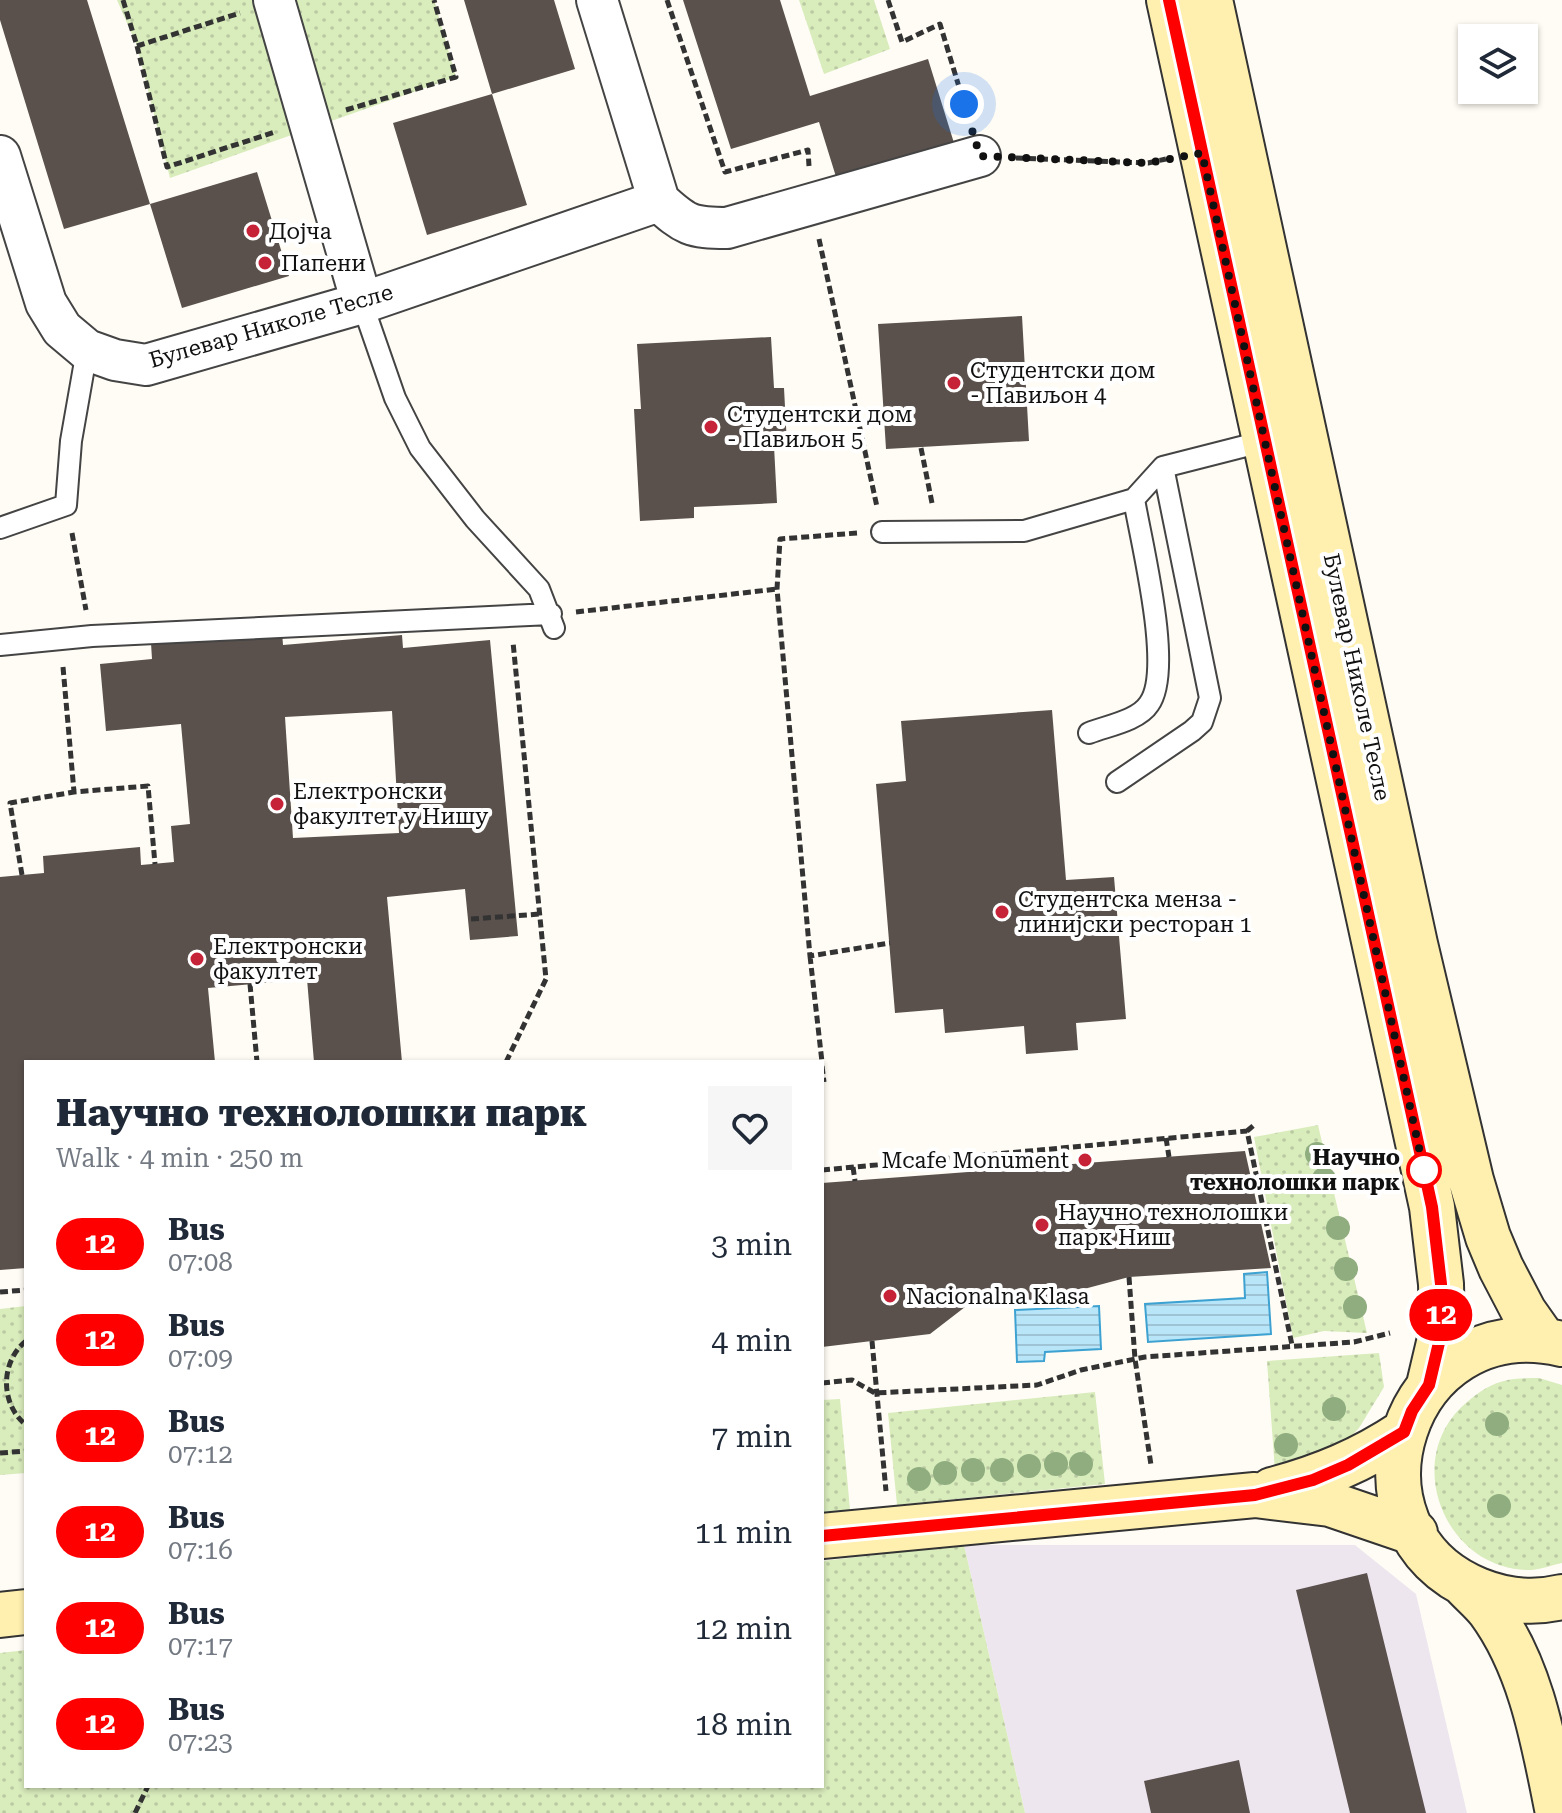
<!DOCTYPE html>
<meta charset="utf-8">
<style>
body{margin:0;font-family:"Roboto Serif",serif;background:#f6f6f7;color:#1f2937;height:100vh;display:flex;flex-direction:column;font-size:30px;white-space:nowrap}
*{box-sizing:border-box;margin:0}
p{font-size:26px;color:#747a83}
.icon{flex:none;width:44px;height:44px;fill:none;stroke:currentColor;stroke-width:2;stroke-linecap:round;stroke-linejoin:round}
.map{position:relative;flex:1;overflow:hidden}
.panel{position:absolute;left:24px;top:1060px;width:800px;height:728px;display:flex;flex-direction:column;background:#fff;border-radius:0px;box-shadow:0 2px 6px #0004}
.panel>*{flex:none}
.badge{padding:0 16px;border-radius:26px;font-size:28px;line-height:52px}
.buttons{position:absolute;left:1458px;top:24px;display:grid;gap:16px}
.buttons a{display:grid;place-items:center;width:80px;height:80px;border-radius:0px;background:#fff;box-shadow:0 2px 6px #0004;font-size:40px}
.you{position:absolute;width:40px;height:40px;margin:-20px;border:6px solid #fff;border-radius:50%;background:#1a73e8;box-shadow:0 0 0 12px #1a73e833}
.map>.badge{position:absolute;translate:-50% -50%;box-shadow:0 0 0 4px #fff}
.round{display:grid;place-items:center;flex:none;width:84px;height:84px;border-radius:0px;background:#f6f6f7}
.head{display:flex;align-items:center;justify-content:space-between;height:136px;padding:0 32px}
h1{font-size:38px;font-weight:800;line-height:60px}
ul{padding:0;list-style:none}
li{display:flex;align-items:center;gap:24px;height:96px;padding:0 32px}
li div{flex:1}
li b{display:block;font-size:30px}
li em{font-style:normal}
li .badge{min-width:88px;font-weight:700;text-align:center}
.map>svg:first-child{display:block}
.industrial{fill:#ede6ef}
.grass{fill:url(#grass-dots)}
.water{fill:url(#water-rules);stroke:#3da2d1;stroke-width:2}
.building{fill:#5a514d;fill-rule:evenodd}
.lines{fill:none;stroke-linecap:round;stroke-linejoin:round}
.lane-casing{stroke:#444;stroke-width:24}
.street-casing{stroke:#444;stroke-width:44}
.secondary-casing{stroke:#333;stroke-width:48}
.path{stroke:#333;stroke-width:5;stroke-dasharray:8 4;stroke-linecap:butt}
.lane{stroke:#fff;stroke-width:20}
.street{stroke:#fff;stroke-width:40}
.secondary{stroke:#fff0b0;stroke-width:44}
.tree{fill:#8fad7f}
.line-casing{stroke:#fff;stroke-width:18}
.line{stroke:#f00;stroke-width:12}
.walk{stroke:#111;stroke-width:8;stroke-dasharray:0 14.4}
.poi-dot{fill:#c72338;stroke:#fff;stroke-width:3}
.stop-dot{fill:#fff;stroke:#f00;stroke-width:4}
.labels{text-anchor:middle;dominant-baseline:central;stroke-width:8;stroke-linejoin:round;paint-order:stroke}
.poi-label{font-size:22px;fill:#111;stroke:#fff;text-anchor:start}
.street-label{font-size:22px;fill:#111;stroke:#fff}
.stop-label{font-size:22px;font-weight:bold;fill:#111;stroke:#fff;text-anchor:end}
</style>
<div class="map">
<svg width="1562" height="1813" viewBox="0 0 1562 1813">
<defs>
<pattern id="grass-dots" width="8" height="8" patternUnits="userSpaceOnUse" patternTransform="scale(2)"><rect width="8" height="8" fill="#d9ecbc"/><path d="M2 2h.1M6 6h.1" fill="none" stroke="#b9c9a1" stroke-width="1.8" stroke-linecap="round"/></pattern>
<pattern id="water-rules" width="6" height="5" patternUnits="userSpaceOnUse" patternTransform="scale(2)"><rect width="6" height="5" fill="#b8e5f8"/><path d="M0 2.5h6" fill="none" stroke="#9dc3d4"/></pattern>
</defs>
<rect width="100%" height="100%" fill="#fffcf5"/>
<!-- industrial -->
<path class="industrial" d="M 964,1545 L 1355,1545 L 1416,1594 L 1467,1813 L 1025,1813 Z"/>
<!-- grass -->
<path class="grass" d="M 117,0 L 434,0 L 456,77 L 170,178 L 137,46 Z
M 799,0 L 874,0 L 890,49 L 824,74 Z
M 1318,1125 L 1367,1333 L 1324,1331 L 1293,1338 L 1254,1137 Z
M 26,1306 L 26,1473 L 0,1475 L 0,1309 Z
M 1379,1353 L 1384,1387 L 1359,1428 L 1343,1445 L 1275,1471 L 1267,1361 Z
M 1539,1378 L 1562,1385 L 1562,1563 C 1552,1565 1542,1569 1532,1570 C 1445,1572 1400,1459 1466,1403 C 1478,1392 1492,1383 1508,1380 C 1518,1378 1529,1378 1539,1378 Z
M 1095,1392 L 1105,1484 L 897,1505 L 888,1413 Z
M 840,1399 L 850,1510 L 822,1512 L 822,1400 Z
M 964,1545 L 1025,1813 L 0,1813 L 0,1653 L 26,1650 L 26,1786 L 822,1786 L 822,1561 Z"/>
<!-- water -->
<path class="water" d="M 1267,1272 L 1271,1334 L 1148,1342 L 1145,1304 L 1245,1298 L 1244,1274 Z
M 1099,1306 L 1101,1349 L 1045,1352 L 1044,1361 L 1017,1362 L 1015,1310 Z"/>
<!-- building -->
<path class="building" d="M 0,0 L 87,0 L 150,204 L 64,229 L 0,20 Z
M 464,0 L 554,0 L 575,69 L 492,94 Z
M 683,0 L 780,0 L 810,96 L 928,59 L 954,143 L 837,180 L 819,122 L 731,149 Z
M 492,94 L 527,205 L 427,235 L 393,123 Z
M 257,172 L 289,276 L 182,308 L 150,204 Z
M 1022,316 L 1029,441 L 886,449 L 878,324 Z
M 771,337 L 774,388 L 784,388 L 787,445 L 774,446 L 777,503 L 694,507 L 694,518 L 640,521 L 634,409 L 641,409 L 637,344 Z
M 282,632 L 283,645 L 402,635 L 403,648 L 490,640 L 518,936 L 470,940 L 465,889 L 387,897 L 402,1062 L 314,1062 L 307,979 L 208,988 L 215,1062 L 26,1062 L 26,1268 L 0,1270 L 0,877 L 44,873 L 43,856 L 140,847 L 141,865 L 174,862 L 171,826 L 190,824 L 181,724 L 106,731 L 100,664 L 152,659 L 151,643 ZM 392,711 L 399,833 L 293,838 L 285,717 Z
M 1052,710 L 1066,880 L 1114,877 L 1126,1019 L 1076,1023 L 1078,1050 L 1026,1054 L 1024,1026 L 945,1033 L 943,1009 L 895,1013 L 876,784 L 906,781 L 901,721 Z
M 1245,1151 L 1271,1268 L 1129,1277 L 1024,1305 L 965,1307 L 930,1334 L 822,1347 L 822,1183 Z
M 1367,1573 L 1426,1813 L 1350,1813 L 1296,1590 Z
M 1239,1760 L 1250,1813 L 1151,1813 L 1144,1781 Z"/>
<g class="lines">
<!-- lane casing -->
<g class="lane-casing">
<path id="lane" d="M 362,303 L 395,398 L 420,448 L 475,519 L 539,589 L 554,628
M 0,528 L 66,505 L 71,441 L 87,350
M 882,532 L 1024,531 L 1134,499 L 1163,467 L 1265,441
M 0,645 L 92,636 L 551,614
M 1089,733 C 1106,726 1138,721 1149,704 C 1174,670 1141,542 1134,499
M 1117,782 L 1192,731 L 1202,722 L 1210,698 L 1163,467"/>
</g>
<!-- street casing -->
<g class="street-casing">
<path id="street" d="M 274,0 L 362,303
M 597,0 L 659,201 C 685,225 691,228 727,228 L 980,156
M 0,156 L 46,303 L 62,329 L 87,350 L 115,360 L 146,365 L 362,303 L 659,201"/>
</g>
<!-- secondary casing -->
<g class="secondary-casing">
<path id="secondary" d="M 1169,0 L 1432,1207 L 1441,1284 L 1442,1330 L 1429,1385
M 1210,0 L 1415,944 L 1471,1180 L 1488,1237 L 1501,1268 L 1524,1312 L 1543,1339
M 1562,1344 C 1402,1307 1332,1530 1478,1590 C 1505,1601 1533,1604 1562,1597
M 1272,1490 C 1321,1477 1362,1460 1404,1432
M 822,1536 L 1255,1495 L 1330,1504 L 1415,1533
M 1463,1583 C 1471,1592 1481,1600 1489,1610 C 1532,1668 1544,1744 1558,1813
M 0,1615 L 26,1612"/>
</g>
<!-- path -->
<path class="path" d="M 123,0 L 137,46 L 240,13
M 667,0 L 725,172 L 808,150 L 809,166
M 888,0 L 902,42 L 940,24 L 969,120
M 137,46 L 167,167 L 275,132
M 346,110 L 456,77 L 434,0
M 1016,158 L 1148,163 L 1166,159
M 819,239 L 877,507
M 921,448 L 932,503
M 72,533 L 86,610
M 857,533 L 780,539 L 777,589 L 810,956 L 890,943
M 576,612 L 777,589
M 63,667 L 74,792 L 148,786 L 155,864
M 22,875 L 10,803 L 74,792
M 471,919 L 540,914
M 810,956 L 822,1062
M 250,984 L 257,1062
M 506,1062 L 546,979 L 513,642
M 822,1066 L 824,1082
M 1247,1131 L 1254,1125
M 1166,1138 L 1169,1157
M 853,1167 L 855,1181
M 822,1170 L 1247,1131 L 1292,1345
M 1129,1277 L 1135,1359 L 1151,1465
M 0,1292 L 26,1290
M 26,1341 C 0,1362 0,1404 26,1425
M 872,1341 L 886,1491
M 822,1383 L 852,1380 L 875,1393 L 1037,1385 L 1081,1370 L 1145,1357 L 1354,1342 L 1390,1333
M 0,1453 L 26,1451
M 135,1813 L 148,1786"/>
<!-- lane -->
<use href="#lane" class="lane"/>
<!-- street -->
<use href="#street" class="street"/>
<!-- secondary -->
<use href="#secondary" class="secondary"/>
</g>
<!-- trees -->
<g class="tree">
<circle cx="1317" cy="1154" r="12"/>
<circle cx="1324" cy="1179" r="12"/>
<circle cx="1338" cy="1228" r="12"/>
<circle cx="1346" cy="1269" r="12"/>
<circle cx="1355" cy="1307" r="12"/>
<circle cx="1334" cy="1409" r="12"/>
<circle cx="1497" cy="1424" r="12"/>
<circle cx="1286" cy="1445" r="12"/>
<circle cx="1056" cy="1464" r="12"/>
<circle cx="1081" cy="1464" r="12"/>
<circle cx="1029" cy="1466" r="12"/>
<circle cx="973" cy="1470" r="12"/>
<circle cx="1002" cy="1470" r="12"/>
<circle cx="945" cy="1473" r="12"/>
<circle cx="919" cy="1479" r="12"/>
<circle cx="1499" cy="1506" r="12"/>
</g>
<g class="lines">
<!-- line casing -->
<g class="line-casing">
<path id="line" d="M 822,1536 L 1255,1495 L 1313,1480 L 1348,1465 L 1404,1432 L 1412,1411 L 1429,1385 L 1442,1330 L 1441,1284 L 1432,1207 L 1169,0"/>
</g>
<!-- line -->
<use href="#line" class="line"/>
<!-- walk -->
<path class="walk" d="M 964,104 L 980,156 L 1148,163 L 1202,153 L 1426,1180 L 1424,1170"/>
</g>
<!-- markers -->
<g class="poi-dot">
<circle cx="253" cy="231" r="8"/>
<circle cx="265" cy="263" r="8"/>
<circle cx="954" cy="383" r="8"/>
<circle cx="711" cy="427" r="8"/>
<circle cx="277" cy="804" r="8"/>
<circle cx="1002" cy="912" r="8"/>
<circle cx="197" cy="959" r="8"/>
<circle cx="1085" cy="1160" r="8"/>
<circle cx="1042" cy="1225" r="8"/>
<circle cx="890" cy="1296" r="8"/>
</g>
<circle class="stop-dot" cx="1424" cy="1170" r="16"/>
<g class="labels">
<!-- poi labels -->
<g class="poi-label">
<text x="269" y="231">Дојча</text>
<text x="281" y="263">Папени</text>
<text x="970" y="370">Студентски дом<tspan x="970" dy="25">- Павиљон 4</tspan></text>
<text x="727" y="414">Студентски дом<tspan x="727" dy="25">- Павиљон 5</tspan></text>
<text x="293" y="791">Електронски<tspan x="293" dy="25">факултет у Нишу</tspan></text>
<text x="1018" y="899">Студентска менза -<tspan x="1018" dy="25">линијски ресторан 1</tspan></text>
<text x="213" y="946">Електронски<tspan x="213" dy="25">факултет</tspan></text>
<text x="1069" y="1160" text-anchor="end">Mcafe Monument</text>
<text x="1058" y="1212">Научно технолошки<tspan x="1058" dy="25">парк Ниш</tspan></text>
<text x="906" y="1296">Nacionalna Klasa</text>
</g>
<!-- street labels -->
<g class="street-label">
<text transform="translate(271 326) rotate(-16)">Булевар Николе Тесле</text>
<text transform="translate(1357 677) rotate(78)">Булевар Николе Тесле</text>
</g>
<!-- stop labels -->
<g class="stop-label">
<text x="1400" y="1157">Научно<tspan x="1400" dy="25">технолошки парк</tspan></text>
</g>
</g>
</svg>
<div class="buttons">
<a><svg class="icon" aria-label="layers" viewBox="0 0 24 24"><path d="M12 4l9 5-9 5-9-5zM3 14l9 5 9-5"/></svg></a>
</div>
<div class="you" style="left:964px;top:104px"></div>
<b class="badge" style="left:1441px;top:1315px;background:#f00;color:#fff">12</b>
<section class="panel">
<div class="head"><div><h1>Научно технолошки парк</h1><p>Walk · 4 min · 250 m</p></div><a class="round"><svg class="icon" aria-label="heart" viewBox="0 0 24 24"><path d="M12 20l-8-8c-3-5 5-10 8-4 3-6 11-1 8 4z"/></svg></a></div>
<ul>
<li><span class="badge" style="background:#f00;color:#fff">12</span><div><b>Bus</b><p>07:08</p></div><em>3 min</em></li>
<li><span class="badge" style="background:#f00;color:#fff">12</span><div><b>Bus</b><p>07:09</p></div><em>4 min</em></li>
<li><span class="badge" style="background:#f00;color:#fff">12</span><div><b>Bus</b><p>07:12</p></div><em>7 min</em></li>
<li><span class="badge" style="background:#f00;color:#fff">12</span><div><b>Bus</b><p>07:16</p></div><em>11 min</em></li>
<li><span class="badge" style="background:#f00;color:#fff">12</span><div><b>Bus</b><p>07:17</p></div><em>12 min</em></li>
<li><span class="badge" style="background:#f00;color:#fff">12</span><div><b>Bus</b><p>07:23</p></div><em>18 min</em></li>
</ul>
</section>
</div>
